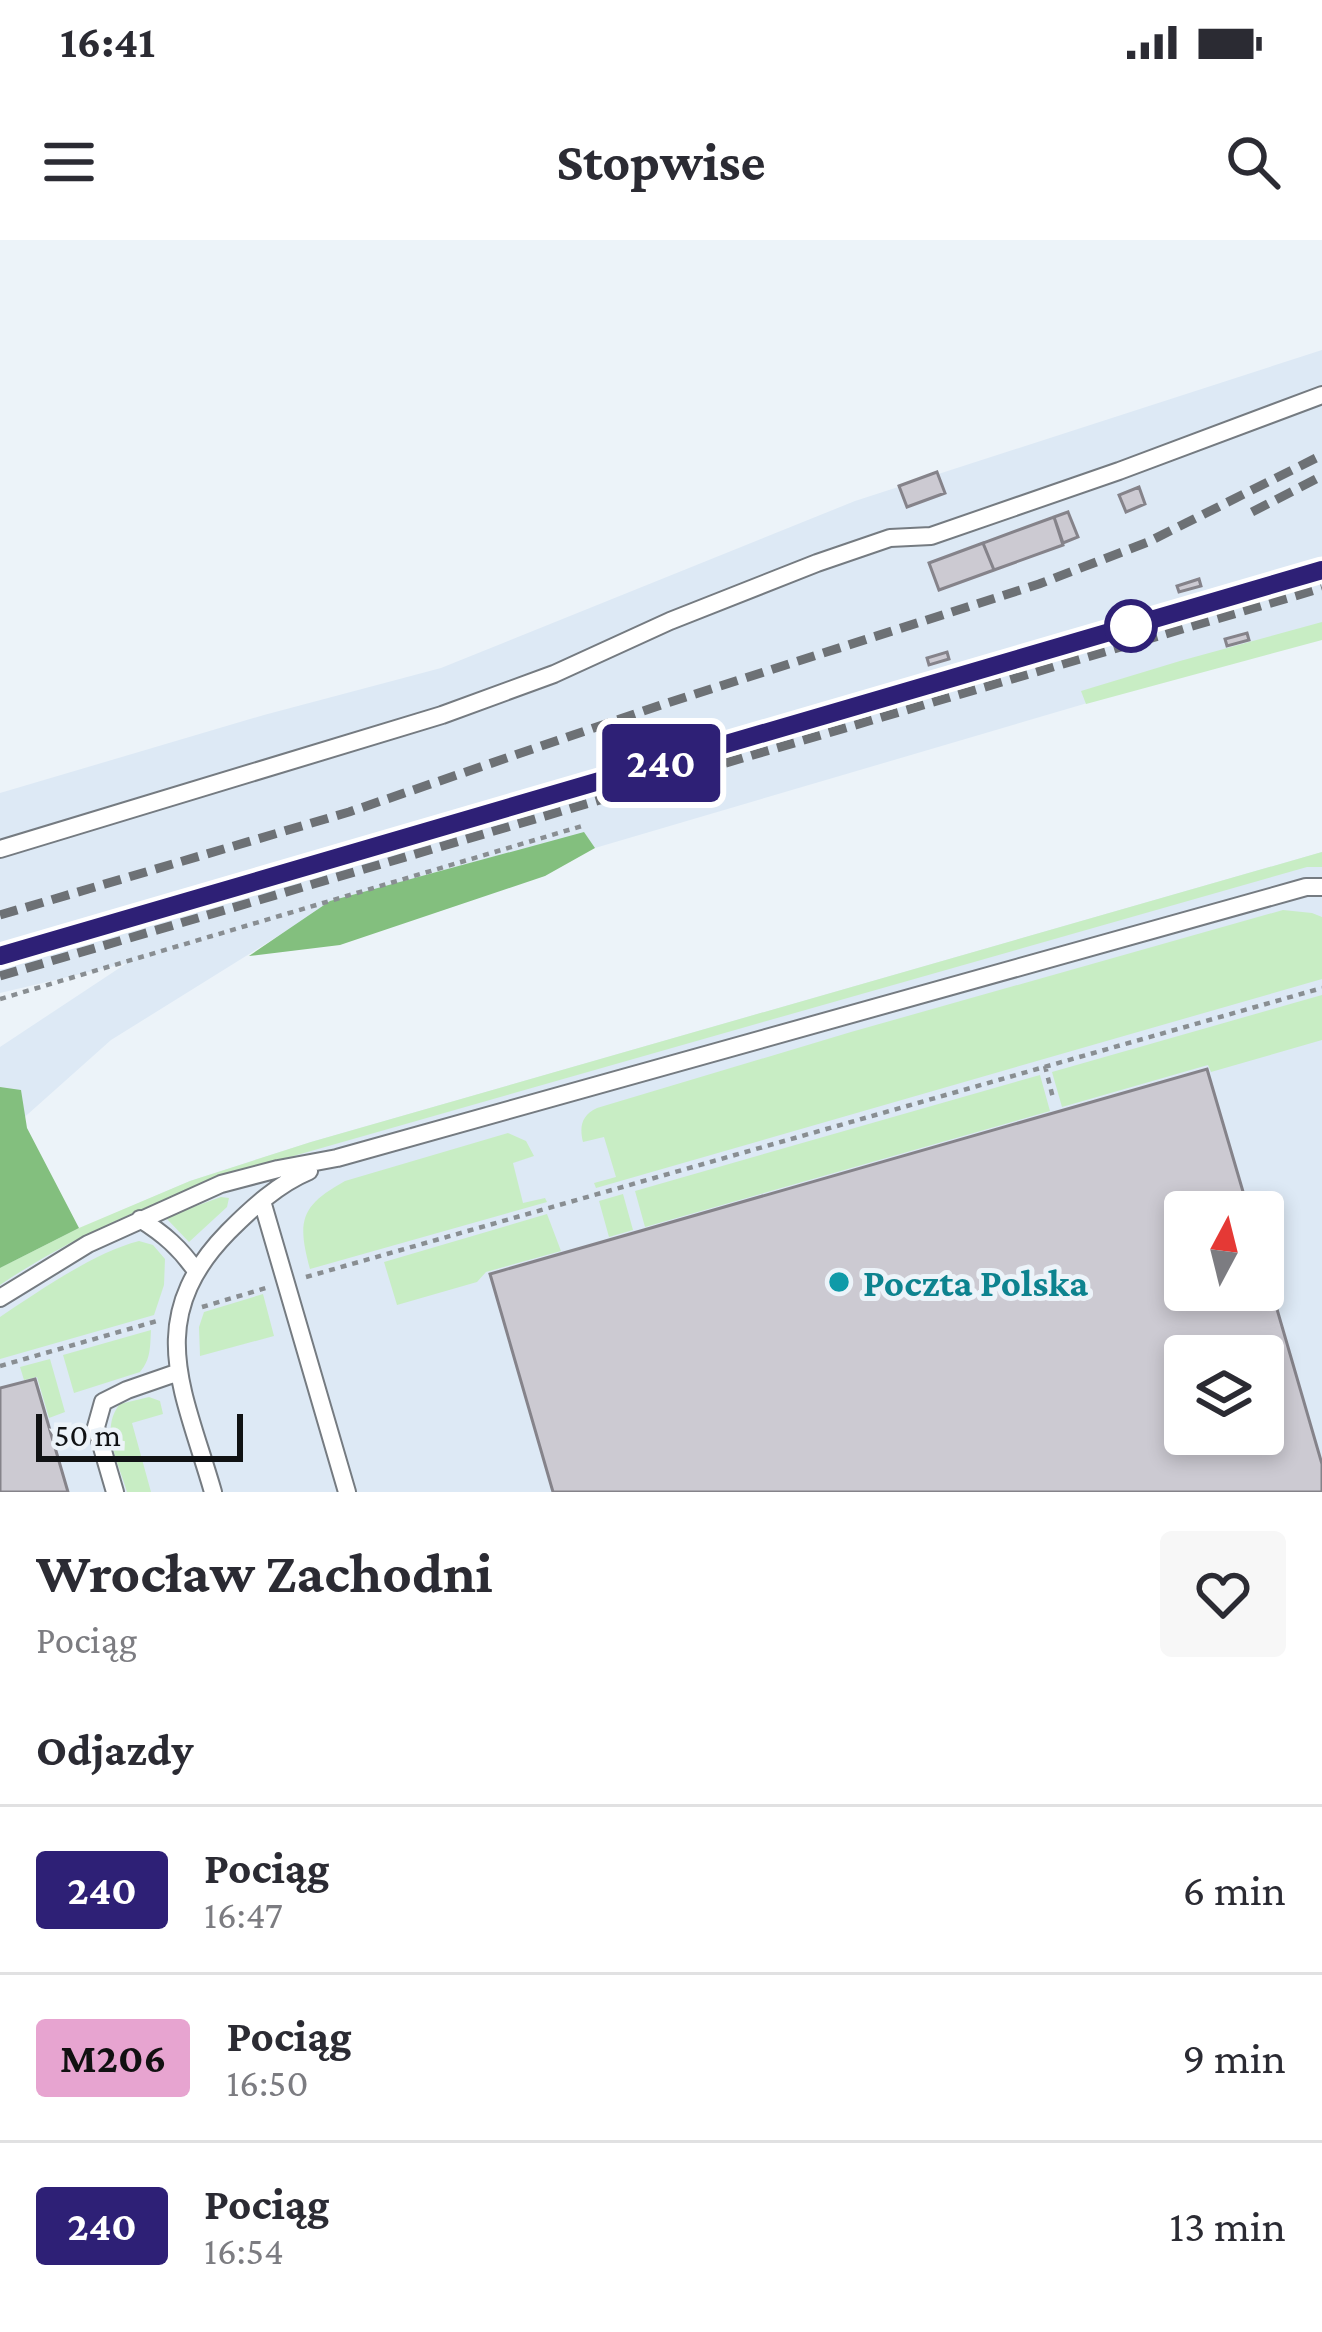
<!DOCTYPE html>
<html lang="pl">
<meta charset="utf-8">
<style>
body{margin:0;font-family:"Crimson Pro",serif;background:#f7f7f7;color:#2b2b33;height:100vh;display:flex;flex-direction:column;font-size:45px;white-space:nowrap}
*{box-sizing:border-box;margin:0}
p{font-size:39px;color:#7c7c81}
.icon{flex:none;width:66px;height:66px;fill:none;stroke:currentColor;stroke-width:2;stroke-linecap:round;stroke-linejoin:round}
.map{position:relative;height:1252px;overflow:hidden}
.drawer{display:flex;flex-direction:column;background:#fff;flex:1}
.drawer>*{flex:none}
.badge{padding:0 24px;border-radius:9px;font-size:42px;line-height:78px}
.needle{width:78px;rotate:7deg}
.buttons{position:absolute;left:1164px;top:951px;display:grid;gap:24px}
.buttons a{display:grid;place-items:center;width:120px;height:120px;border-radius:12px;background:#fff;box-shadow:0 6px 18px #0003;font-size:60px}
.scale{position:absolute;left:36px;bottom:30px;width:207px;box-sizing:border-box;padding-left:12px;border:6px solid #101214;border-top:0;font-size:33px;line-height:42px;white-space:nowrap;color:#101214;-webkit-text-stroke:9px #ecf3f9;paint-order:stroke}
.map>.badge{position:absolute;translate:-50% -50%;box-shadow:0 0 0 6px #fff}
h2{padding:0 36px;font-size:45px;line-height:108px}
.round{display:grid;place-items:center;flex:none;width:126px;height:126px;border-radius:12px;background:#f7f7f7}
.head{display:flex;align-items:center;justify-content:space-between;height:204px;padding:0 36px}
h1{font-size:57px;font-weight:700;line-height:90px}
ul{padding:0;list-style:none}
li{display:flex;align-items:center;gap:36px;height:168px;padding:0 36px;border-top:3px solid #e1e1e2}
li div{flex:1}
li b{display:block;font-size:45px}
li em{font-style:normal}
li .badge{min-width:132px;font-weight:700;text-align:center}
.status{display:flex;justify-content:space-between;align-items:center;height:84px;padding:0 60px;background:#fff;direction:ltr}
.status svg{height:33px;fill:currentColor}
header{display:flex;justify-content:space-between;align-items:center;height:156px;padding:0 36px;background:#fff;font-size:54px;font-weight:700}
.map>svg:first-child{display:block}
.built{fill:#dde9f5;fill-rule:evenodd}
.green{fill:#c8edc4}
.forest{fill:#83bf7e}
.building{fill:#cccad2;stroke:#85838a;stroke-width:3;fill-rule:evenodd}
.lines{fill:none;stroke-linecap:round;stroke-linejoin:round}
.lane-casing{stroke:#757b81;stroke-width:20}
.path{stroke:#898e92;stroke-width:4.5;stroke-dasharray:6 6;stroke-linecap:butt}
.lane{stroke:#fff;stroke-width:16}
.rail{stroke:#6d7175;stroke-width:9;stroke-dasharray:18 9;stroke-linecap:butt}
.line-casing{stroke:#fff;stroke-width:27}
.line{stroke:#2e2076;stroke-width:18}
.stop-dot{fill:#fff;stroke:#2e2076;stroke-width:6}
.culture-dot{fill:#0f9aa8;stroke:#ecf3f9;stroke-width:4.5}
.labels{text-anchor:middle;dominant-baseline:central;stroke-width:10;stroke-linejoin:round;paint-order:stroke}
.culture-label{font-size:39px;font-weight:bold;fill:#0d838f;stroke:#ecf3f9;text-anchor:start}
</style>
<div class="status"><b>16:41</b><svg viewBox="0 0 49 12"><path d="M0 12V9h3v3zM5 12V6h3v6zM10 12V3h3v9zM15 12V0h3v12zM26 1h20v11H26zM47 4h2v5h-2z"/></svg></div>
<header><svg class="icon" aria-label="menu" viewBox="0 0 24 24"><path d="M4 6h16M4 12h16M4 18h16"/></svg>Stopwise<svg class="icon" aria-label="search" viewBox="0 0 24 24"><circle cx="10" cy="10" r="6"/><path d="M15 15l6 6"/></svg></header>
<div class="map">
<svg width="1322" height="1252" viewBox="0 0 1322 1252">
<rect width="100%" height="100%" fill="#ecf3f9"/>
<!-- built -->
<path class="built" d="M 1322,110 L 1322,394 L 595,608 L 304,680 L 111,800 L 0,899 L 0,807 L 127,723 L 0,753 L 0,553 L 264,475 L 441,428 L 855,261 Z
M 1322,612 L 1322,1252 L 0,1252 L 0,1028 L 113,974 L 190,941 L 311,902 ZM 1185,972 L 1263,972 L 1263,1050 L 1185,1050 ZM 1185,1116 L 1263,1116 L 1263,1194 L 1185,1194 Z"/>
<!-- green -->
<path class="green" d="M 1322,382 L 1322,400 L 1086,464 L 1081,451 L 1180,421 Z
M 1322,612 L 1322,627 L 1307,627 L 223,936 C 145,967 69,998 0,1045 L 0,1028 L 79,988 L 190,941 L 311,902 Z
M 1283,670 L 1312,673 L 1322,677 L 1322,739 L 596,948 L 594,943 L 616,937 L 604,897 L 583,902 C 579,886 582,875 597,868 L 851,792 Z
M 1322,755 L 1322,800 L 1211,832 L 1208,825 L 1062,867 L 1052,832 Z
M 1040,835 L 1050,871 L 645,987 L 635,951 Z
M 508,893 L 526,901 L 534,916 L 513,923 L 523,963 L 545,958 L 547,962 L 310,1029 C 297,981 300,966 345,941 Z
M 623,954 L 633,990 L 609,997 L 599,961 Z
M 221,957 L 229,958 L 227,967 L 189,1002 L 167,979 L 168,976 Z
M 547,974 L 561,1011 L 486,1032 L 477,1042 L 397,1065 L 384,1022 Z
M 139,1001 L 153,1005 L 165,1019 L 164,1045 L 154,1075 L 0,1119 L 0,1077 C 39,1051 95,1012 139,1001 Z
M 263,1054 L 274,1096 L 200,1116 L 199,1087 L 204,1072 Z
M 151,1090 C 150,1107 151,1119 140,1132 L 74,1153 L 63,1115 Z
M 50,1119 L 65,1172 L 49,1178 L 37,1137 L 24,1140 L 20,1127 Z
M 149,1157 L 160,1161 L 163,1174 L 132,1183 L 151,1252 L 127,1252 C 119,1224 99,1189 120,1164 Z"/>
<!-- forest -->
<path class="forest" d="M 584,592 L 595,608 L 545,636 L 340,705 L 249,716 L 330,661 Z
M 0,847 L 21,850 L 27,888 L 79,988 L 0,1028 Z"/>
<!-- building -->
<path class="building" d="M 937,232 L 945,253 L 907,267 L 899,246 Z
M 1139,247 L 1145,264 L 1126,272 L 1119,255 Z
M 1068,272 L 1078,297 L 1063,303 L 1054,277 Z
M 1054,277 L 1063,305 L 994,330 L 983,303 Z
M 983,303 L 994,330 L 939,350 L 929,323 Z
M 1199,339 L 1201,346 L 1179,352 L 1177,346 Z
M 1247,393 L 1249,400 L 1227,406 L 1225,399 Z
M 947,412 L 949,419 L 929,425 L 927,418 Z
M 1207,829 L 1249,972 L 1185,972 L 1185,1050 L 1263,1050 L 1263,1021 L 1322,1224 L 1322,1252 L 553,1252 L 490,1034 ZM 1185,1116 L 1263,1116 L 1263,1194 L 1185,1194 Z
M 35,1139 L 68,1252 L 0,1252 L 0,1148 Z"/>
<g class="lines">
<!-- lane casing -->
<g class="lane-casing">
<path id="lane" d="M 0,609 L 442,475 L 554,434 L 670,381 L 817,323 L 890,298 L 931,296 L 1119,231 L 1322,155
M 262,961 L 347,1252
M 140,979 C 164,994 180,1008 196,1031
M 0,1058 L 88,1004 L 221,944 L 278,929 L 337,918 L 1306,647 L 1322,647
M 115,1252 L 96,1187 L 103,1162 L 127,1150 L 179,1132
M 213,1252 C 184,1151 142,1080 228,992 C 252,968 278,944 309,931"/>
</g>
<!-- path -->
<path class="path" d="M 712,537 L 716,535
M 0,759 L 582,586
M 1045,826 L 1053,858
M 306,1037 L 1322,748
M 202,1067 L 266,1048
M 0,1126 L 157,1081"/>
<!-- lane -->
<use href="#lane" class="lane"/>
<!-- rail -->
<path class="rail" d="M 1252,272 L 1316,239
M 0,675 L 349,572 L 661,465 L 1039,344 L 1148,302 L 1322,215
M 0,716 L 631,532
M 0,736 L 1322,348"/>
</g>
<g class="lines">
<!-- line casing -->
<g class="line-casing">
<path id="line" d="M 0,716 L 1322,330"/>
</g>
<!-- line -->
<use href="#line" class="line"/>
</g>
<!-- markers -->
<circle class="stop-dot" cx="1131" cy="386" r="24"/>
<circle class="culture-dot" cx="839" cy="1042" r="12"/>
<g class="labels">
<!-- culture labels -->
<g class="culture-label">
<text x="863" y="1042">Poczta Polska</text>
</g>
</g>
</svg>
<div class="buttons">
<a><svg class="needle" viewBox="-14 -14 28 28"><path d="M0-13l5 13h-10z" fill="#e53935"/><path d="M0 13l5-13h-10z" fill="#7c7c81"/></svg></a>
<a><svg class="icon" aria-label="layers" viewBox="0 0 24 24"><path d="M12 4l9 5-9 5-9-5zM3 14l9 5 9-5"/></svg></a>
</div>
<div class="scale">50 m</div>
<b class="badge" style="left:661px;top:523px;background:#2e2076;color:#fff">240</b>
</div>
<section class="drawer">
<div class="head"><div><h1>Wrocław Zachodni</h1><p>Pociąg</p></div><a class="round"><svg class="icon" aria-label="heart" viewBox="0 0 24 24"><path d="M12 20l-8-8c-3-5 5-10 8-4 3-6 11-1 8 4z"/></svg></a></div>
<h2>Odjazdy</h2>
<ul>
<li><span class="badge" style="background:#2e2076;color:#fff">240</span><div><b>Pociąg</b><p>16:47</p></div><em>6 min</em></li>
<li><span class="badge" style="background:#e7a4d0;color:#111">M206</span><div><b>Pociąg</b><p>16:50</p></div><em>9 min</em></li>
<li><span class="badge" style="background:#2e2076;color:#fff">240</span><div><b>Pociąg</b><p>16:54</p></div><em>13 min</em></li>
</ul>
</section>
